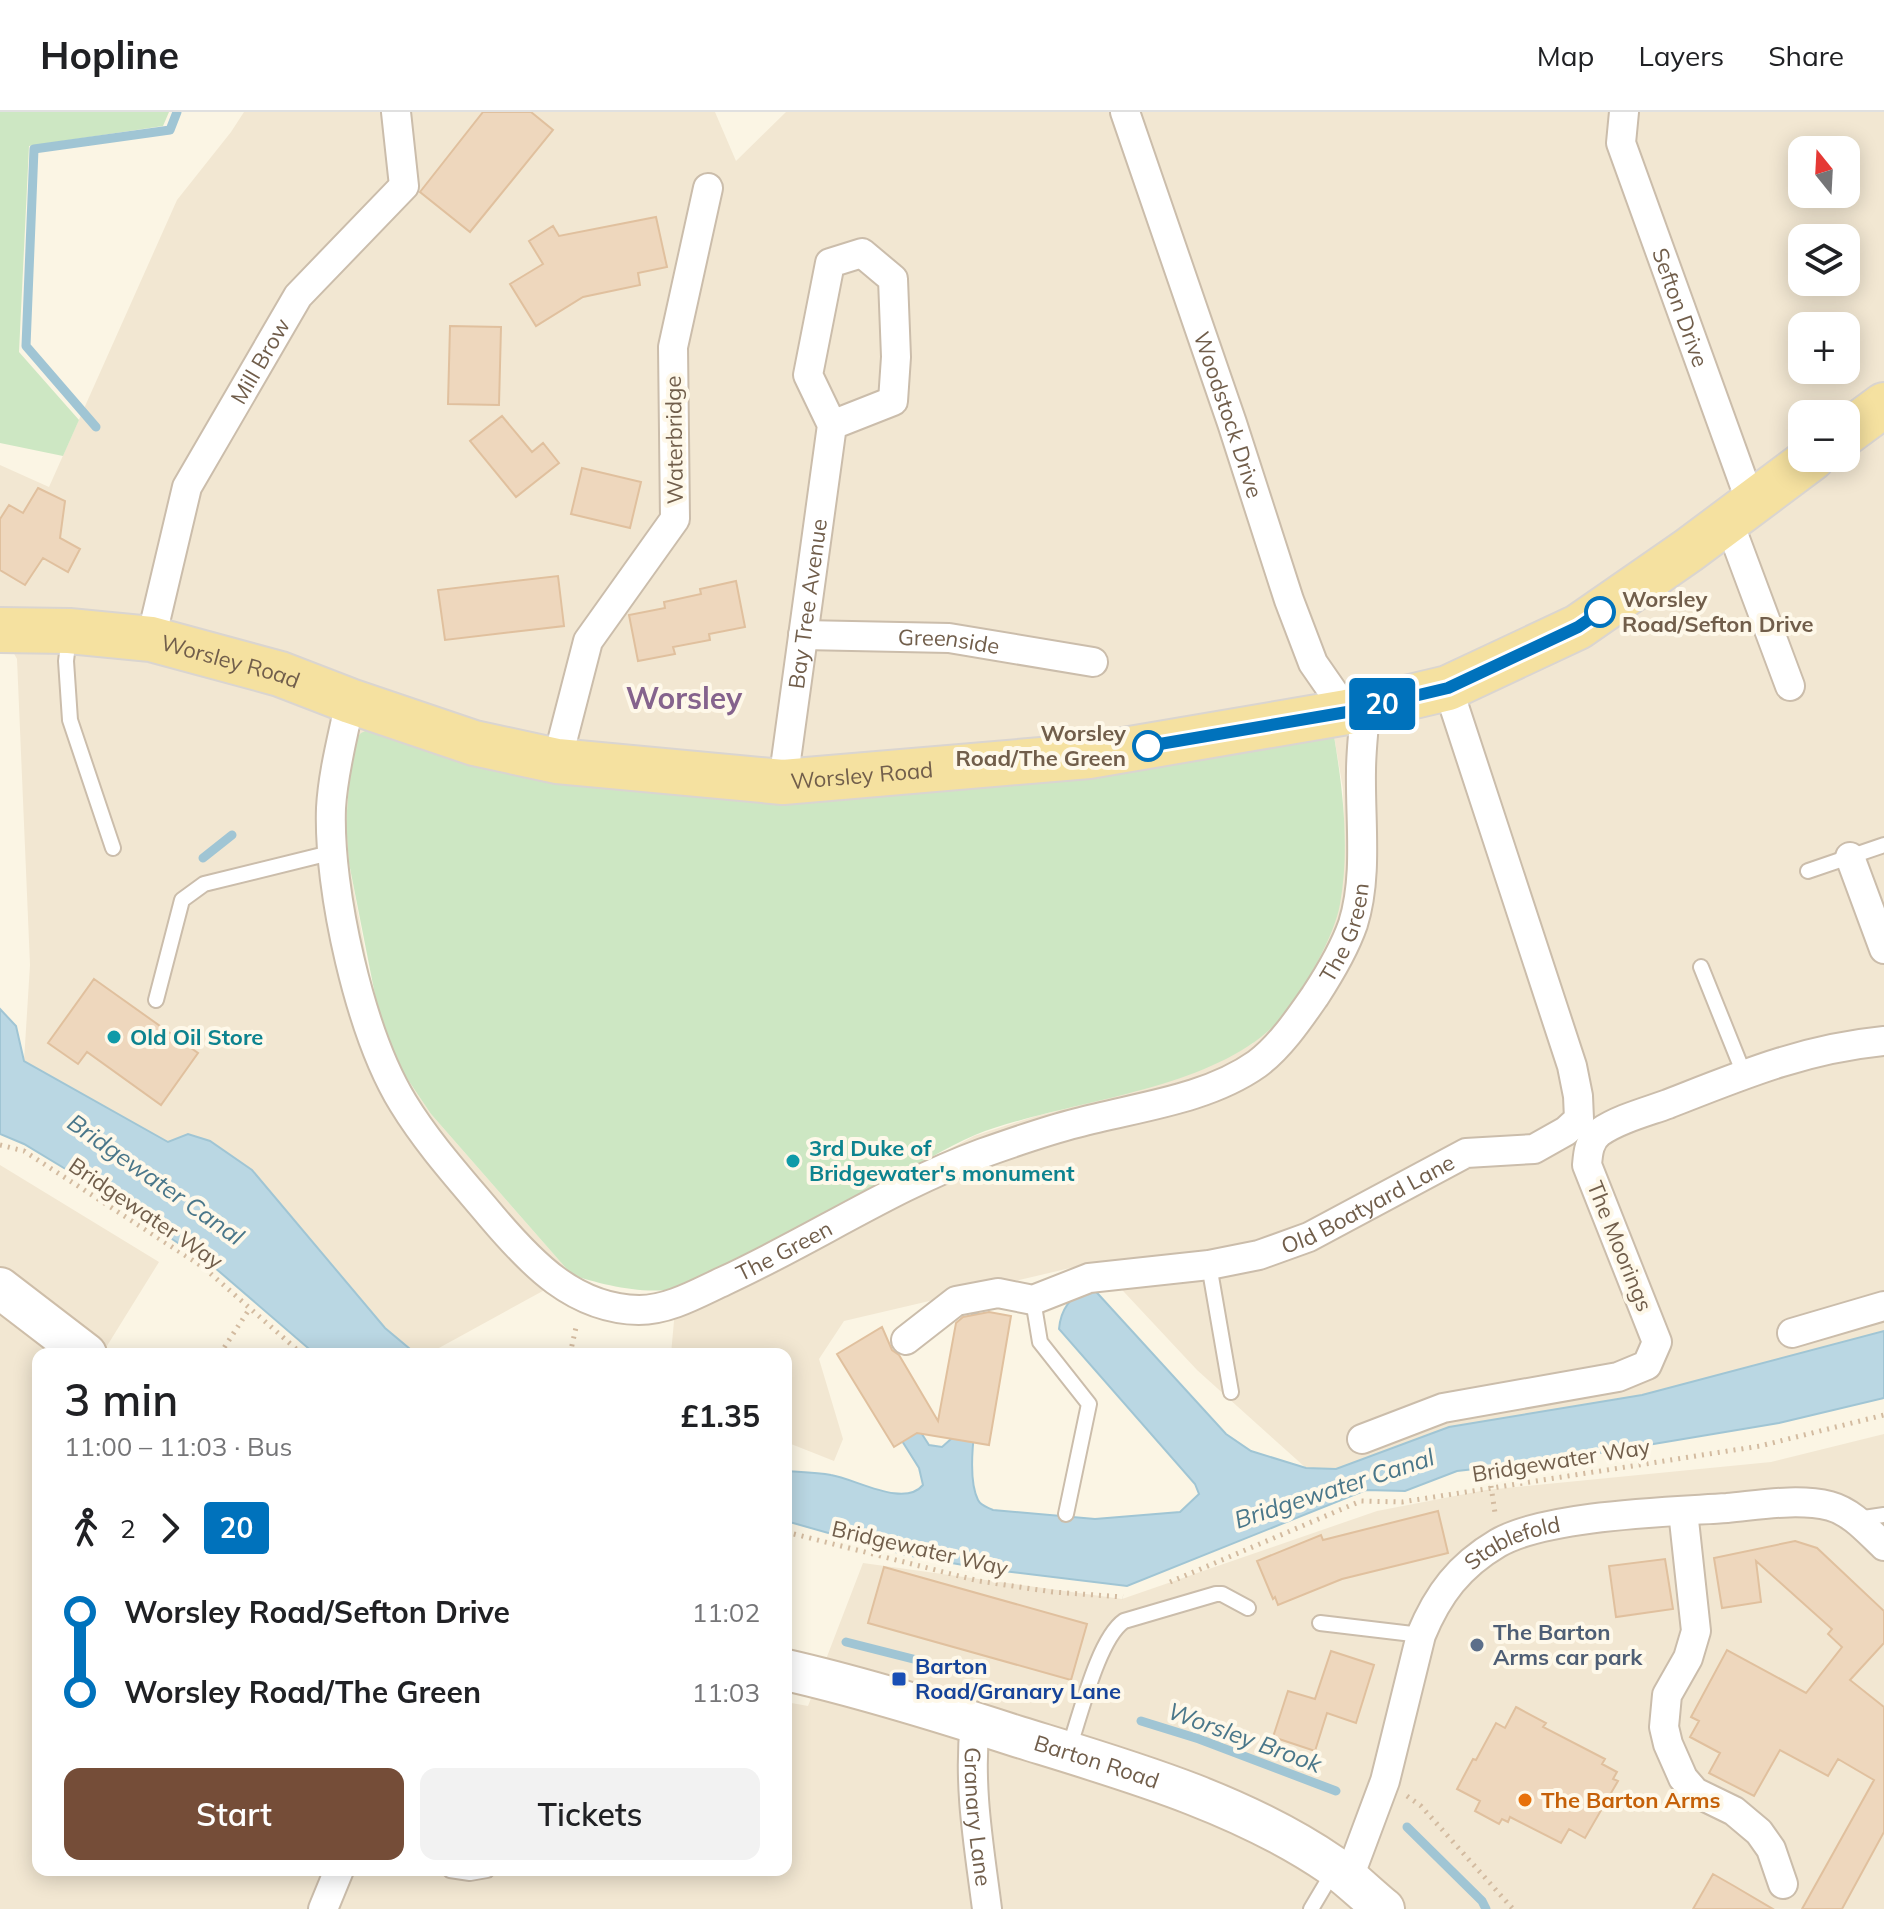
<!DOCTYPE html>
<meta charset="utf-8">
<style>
body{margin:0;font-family:Mulish,sans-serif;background:#f2f2f2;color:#202124;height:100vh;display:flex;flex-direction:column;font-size:30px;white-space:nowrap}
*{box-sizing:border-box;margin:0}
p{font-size:26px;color:#757577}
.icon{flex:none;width:44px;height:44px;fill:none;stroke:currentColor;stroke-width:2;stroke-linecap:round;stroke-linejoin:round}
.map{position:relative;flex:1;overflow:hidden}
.details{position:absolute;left:32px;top:1236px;width:760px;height:528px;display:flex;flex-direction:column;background:#fff;border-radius:16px;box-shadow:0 4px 20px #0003}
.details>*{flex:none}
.badge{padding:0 16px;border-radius:6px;font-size:28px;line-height:52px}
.needle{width:52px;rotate:342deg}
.fabs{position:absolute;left:1788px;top:24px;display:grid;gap:16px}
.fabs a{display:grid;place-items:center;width:72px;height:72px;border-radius:16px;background:#fff;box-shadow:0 4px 20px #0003;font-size:40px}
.map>.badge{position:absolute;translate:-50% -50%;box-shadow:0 0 0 4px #fff}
.legs{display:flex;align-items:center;gap:12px;height:88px;padding:0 32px;font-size:26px}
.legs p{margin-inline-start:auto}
.head{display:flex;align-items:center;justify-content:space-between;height:136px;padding:0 32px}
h1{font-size:44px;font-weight:600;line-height:60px}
.button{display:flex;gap:16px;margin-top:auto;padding:16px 32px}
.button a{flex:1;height:92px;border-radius:16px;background:#754d38;color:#fff;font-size:32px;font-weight:600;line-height:92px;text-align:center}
.button a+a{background:#f2f2f2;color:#202124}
ul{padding:0 32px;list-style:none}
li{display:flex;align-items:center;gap:28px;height:80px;font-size:30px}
li i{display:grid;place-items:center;width:12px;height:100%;margin:0 10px;background:currentColor}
li i::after{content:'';width:20px;height:20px;margin:-10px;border:6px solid;border-radius:50%;background:#fff}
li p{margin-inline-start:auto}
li:first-child i{background:linear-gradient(#0000 50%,currentColor 0)}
li:last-child i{background:linear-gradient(currentColor 50%,#0000 0)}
header{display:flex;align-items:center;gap:48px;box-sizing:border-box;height:112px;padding:0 40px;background:#fff;border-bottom:2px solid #e0e0e0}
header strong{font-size:38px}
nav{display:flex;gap:44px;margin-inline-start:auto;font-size:28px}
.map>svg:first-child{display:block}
.residential{fill:#f2e7d2;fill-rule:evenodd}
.green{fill:#cde7c3}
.water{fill:#bad7e3;stroke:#a0c5d4;stroke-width:2}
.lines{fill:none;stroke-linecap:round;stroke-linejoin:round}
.stream{stroke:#a0c5d4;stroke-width:9}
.building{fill:#eed7bd;stroke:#e0c09e;stroke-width:2}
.service-casing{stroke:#cbbdab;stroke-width:18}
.minor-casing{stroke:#cbbdab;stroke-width:32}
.secondary-casing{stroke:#cebea9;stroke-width:44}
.primary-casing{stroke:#dad5d0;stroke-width:48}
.path{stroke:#d3bba0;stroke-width:5;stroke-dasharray:2 6;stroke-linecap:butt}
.service{stroke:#fff;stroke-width:14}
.minor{stroke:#fff;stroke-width:28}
.secondary{stroke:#fff;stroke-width:40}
.primary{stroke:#f5e1a0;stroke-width:44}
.line-1-casing{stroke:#fff;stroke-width:18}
.line-1{stroke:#0072bc;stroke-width:12}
.stop-1-dot{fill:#fff;stroke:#0072bc;stroke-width:4}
.culture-dot{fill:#0f9aa8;stroke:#fef8e9;stroke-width:3}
.service-dot{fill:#5c6f8a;stroke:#fef8e9;stroke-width:3}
.transit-dot{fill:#1a4fb4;stroke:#fef8e9;stroke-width:3}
.food-dot{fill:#e8710a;stroke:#fef8e9;stroke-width:3}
.labels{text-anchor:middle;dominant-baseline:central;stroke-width:8;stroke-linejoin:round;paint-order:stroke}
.street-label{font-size:22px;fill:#715e4b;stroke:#fef8e9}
.stop-label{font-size:22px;font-weight:bold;fill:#715e4b;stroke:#fef8e9;text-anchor:start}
.culture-label{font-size:22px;font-weight:bold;fill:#0d838f;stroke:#fef8e9;text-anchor:start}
.service-label{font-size:22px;font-weight:bold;fill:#4e5e75;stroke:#fef8e9;text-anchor:start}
.transit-label{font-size:22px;font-weight:bold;fill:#164399;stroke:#fef8e9;text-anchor:start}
.food-label{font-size:22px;font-weight:bold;fill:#c56008;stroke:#fef8e9;text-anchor:start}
.water-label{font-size:24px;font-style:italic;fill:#4a778a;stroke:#fef8e9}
.district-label{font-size:30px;font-weight:bold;fill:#85638d;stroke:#fef8e9}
</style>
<header>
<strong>Hopline</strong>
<nav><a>Map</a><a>Layers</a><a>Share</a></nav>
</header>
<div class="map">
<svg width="1884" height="1797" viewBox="0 0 1884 1797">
<rect width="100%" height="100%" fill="#fbf5e4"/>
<!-- residential -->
<path class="residential" d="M 244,0 L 715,0 L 736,49 L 786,0 L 1884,0 L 1884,1219 L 1642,1283 L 1449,1315 L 1336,1357 L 1306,1356 L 1197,1258 L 1096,1150 L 844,1209 L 819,1247 L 843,1327 L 834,1349 L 786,1330 L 786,1242 L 671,1242 L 677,1176 L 835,1098 L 974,1024 L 1033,1005 L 1126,981 L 1189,961 L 1252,932 L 1285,902 L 1313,858 L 1345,735 L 1343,677 L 1334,624 L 348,671 L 346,712 L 349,751 L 370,866 L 404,962 L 431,1002 L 572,1163 L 428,1242 L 416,1242 L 385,1216 L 252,1058 L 188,1022 L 168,1030 L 24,949 L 30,853 L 17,547 L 0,516 L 0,353 L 49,375 L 177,88 L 231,20 ZM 1802,38 L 1846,38 L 1846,82 L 1802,82 ZM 1802,126 L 1846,126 L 1846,170 L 1802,170 ZM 1802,214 L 1846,214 L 1846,258 L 1802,258 ZM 1802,302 L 1846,302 L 1846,346 L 1802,346 Z
M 0,1053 L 159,1150 L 102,1242 L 38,1242 L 38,1758 L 786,1758 L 786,1590 L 808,1594 L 863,1451 L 1122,1487 L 1377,1399 L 1486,1378 L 1771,1350 L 1884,1322 L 1884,1797 L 0,1797 Z"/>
<!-- green -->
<path class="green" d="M 0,0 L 169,0 L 163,14 L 29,34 L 19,240 L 79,308 L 63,344 L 0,331 Z
M 374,615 L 550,664 L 1334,624 C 1343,679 1350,736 1340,792 C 1335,823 1305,875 1286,900 C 1225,980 1065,987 975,1023 C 944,1036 914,1056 884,1072 C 836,1098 787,1122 738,1146 C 719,1155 699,1168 679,1175 C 650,1185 600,1172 572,1163 L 431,1002 L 404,962 L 380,908 L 349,751 L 346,712 L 352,631 L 361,621 Z"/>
<!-- water -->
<path class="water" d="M 0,897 L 16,914 L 24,949 L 168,1030 L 188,1022 L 210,1029 L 252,1058 L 385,1216 L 416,1242 L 315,1242 L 214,1155 L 82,1067 L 24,1032 L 0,1022 Z
M 1089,1172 L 1226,1322 L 1251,1339 L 1306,1356 L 1336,1357 L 1449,1315 L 1642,1283 L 1884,1219 L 1884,1286 L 1779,1311 L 1564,1347 L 1457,1359 L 1405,1379 L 1366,1378 L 1127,1474 L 986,1457 L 906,1443 L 786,1409 L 786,1359 C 801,1360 817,1360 831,1363 C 856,1367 904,1396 923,1373 L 919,1356 L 846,1240 L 920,1319 L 929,1333 L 942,1335 L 951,1327 L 972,1201 L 996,1205 C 988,1247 960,1352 978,1388 C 981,1394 987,1395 993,1398 L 1095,1407 L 1180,1400 L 1199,1382 L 1195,1372 L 1059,1217 C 1061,1194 1072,1186 1089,1172 Z"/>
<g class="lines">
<!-- stream -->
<path class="stream" d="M 96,315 L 26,234 L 34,37 L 170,18 L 177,0
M 203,746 L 232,723
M 846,1530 L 921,1549
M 1141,1609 L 1199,1627 L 1336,1679
M 1407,1715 L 1482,1789 L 1486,1797"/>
</g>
<!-- building -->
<path class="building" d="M 483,0 L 531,0 L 553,18 L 470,120 L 420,80 Z
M 656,105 L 667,155 L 638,161 L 640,173 L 583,185 L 536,214 L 510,172 L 543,152 L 529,129 L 553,114 L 559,124 Z
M 450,214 L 501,215 L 499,293 L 448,292 Z
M 502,304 L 532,340 L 543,331 L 559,351 L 516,385 L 470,329 Z
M 582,356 L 641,370 L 630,416 L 571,402 Z
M 38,376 L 65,389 L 60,426 L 80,437 L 68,460 L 43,446 L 25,473 L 0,458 L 0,407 L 9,393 L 23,401 Z
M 558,464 L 564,514 L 445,528 L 438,478 Z
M 736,469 L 745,515 L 709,522 L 710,528 L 673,535 L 675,542 L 638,549 L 629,503 L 665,496 L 664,490 L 701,482 L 700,477 Z
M 94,867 L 198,941 L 161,993 L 87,940 L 78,952 L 48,931 Z
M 989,1200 L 1011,1204 L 989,1333 L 917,1321 L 894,1335 L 837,1242 L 882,1215 L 892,1238 L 899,1243 L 938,1309 L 956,1211 L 963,1205 Z
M 1438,1399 L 1448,1441 L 1342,1467 L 1278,1493 L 1275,1485 L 1273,1487 L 1257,1449 L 1321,1423 L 1323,1428 Z
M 1795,1429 L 1817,1436 L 1884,1499 L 1884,1531 L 1850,1568 L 1884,1595 L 1884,1720 L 1842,1797 L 1802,1797 L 1874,1668 L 1838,1647 L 1828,1664 L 1780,1638 L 1754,1684 L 1709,1661 L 1720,1641 L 1690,1625 L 1699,1609 L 1691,1605 L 1727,1538 L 1806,1581 L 1842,1535 L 1828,1522 L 1832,1517 L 1756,1449 L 1761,1490 L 1722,1496 L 1714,1446 Z
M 1665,1447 L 1673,1497 L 1616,1505 L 1609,1454 Z
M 884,1455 L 1087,1512 L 1071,1568 L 868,1511 Z
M 1331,1539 L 1374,1553 L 1356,1611 L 1327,1601 L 1315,1639 L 1273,1625 L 1288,1579 L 1315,1587 Z
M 1516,1595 L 1546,1611 L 1543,1615 L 1605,1647 L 1602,1652 L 1617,1660 L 1613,1667 L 1618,1669 L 1585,1726 L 1569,1717 L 1561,1731 L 1510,1705 L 1508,1710 L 1502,1707 L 1499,1712 L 1475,1699 L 1480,1689 L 1457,1677 L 1473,1647 L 1476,1648 L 1496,1611 L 1505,1616 Z
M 1713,1762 L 1734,1774 L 1773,1797 L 1693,1797 Z"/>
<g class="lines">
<!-- service casing -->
<g class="service-casing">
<path id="service" d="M 69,524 L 66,549 L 70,608 L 113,736
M 1808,759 L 1884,733
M 1701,855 L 1744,962
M 156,888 L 182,788 L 204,772 L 334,740
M 1209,1153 L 1231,1280
M 1033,1188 L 1040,1230 L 1089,1292 L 1066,1402
M 1857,1407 L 1884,1403
M 1320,1511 L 1421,1523
M 1069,1636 C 1080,1605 1098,1527 1124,1509 L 1216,1482 L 1222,1482 L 1248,1496
M 450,1758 L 470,1761 L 487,1758
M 1311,1797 L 1333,1760"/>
</g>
<!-- minor casing -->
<g class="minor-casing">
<g id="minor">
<path id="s1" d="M 1125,0 L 1232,311 L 1289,488 L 1313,551 L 1347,600"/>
<path id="s2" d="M 1624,0 L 1621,31 L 1751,391"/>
<path d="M 1728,408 L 1790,574"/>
<path id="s3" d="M 803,523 L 949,526 L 1093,550"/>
<path id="s4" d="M 151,527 L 187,375 L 298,184 L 404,74 L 396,0"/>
<path id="s5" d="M 350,589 C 343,624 333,660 331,696 C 328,778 360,921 403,991 C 428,1032 461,1068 492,1105 C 531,1151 574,1197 639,1198 C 669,1198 698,1181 724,1169 C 811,1129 893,1074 983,1041 C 1014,1030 1045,1019 1077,1011 C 1136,995 1206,988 1257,952 C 1280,935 1299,907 1315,884 C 1330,861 1344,838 1353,812 C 1368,764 1360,709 1361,659 C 1361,638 1364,617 1365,596"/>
<path d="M 557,649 L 588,529 L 675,407 L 673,235 L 708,76"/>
<path id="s6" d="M 783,670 L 832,313 L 808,263 L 830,151 L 862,141 L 893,167 L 896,245 L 893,289 L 832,313"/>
<path d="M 1850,745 L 1884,837"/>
<path d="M 1792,1221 L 1884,1194"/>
<path id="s7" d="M 906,1228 L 956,1189 L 998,1181 L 1033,1188 L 1089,1166 L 1209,1153 L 1259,1143 L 1309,1125 L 1466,1041 L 1534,1037 L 1566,1019 L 1579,1007 L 1578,984 L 1572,954 L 1448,576"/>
<path d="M 1362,1327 L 1443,1296 L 1618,1265 L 1647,1253 L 1657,1230 L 1587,1053 C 1588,1041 1589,1028 1600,1020 C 1619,1007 1646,1000 1668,992 C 1742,963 1803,937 1884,929"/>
<path d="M 1683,1399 L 1696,1519 L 1688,1546 L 1667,1583 L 1664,1615 L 1668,1632 L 1683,1666 L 1695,1680 L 1734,1699 L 1759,1720 L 1771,1737 L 1783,1772"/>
<path id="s8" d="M 975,1611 C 968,1674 979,1734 987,1797"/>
<path id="s9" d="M 1348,1768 L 1385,1669 L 1421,1523 C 1438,1482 1459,1454 1498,1431 C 1547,1403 1668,1400 1727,1396 C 1760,1393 1798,1386 1830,1394 C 1852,1400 1868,1419 1884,1434"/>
<path d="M 323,1797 L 339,1758"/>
</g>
</g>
<!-- secondary casing -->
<g class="secondary-casing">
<g id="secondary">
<path d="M 0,1176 L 86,1242"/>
<path id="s10" d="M 786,1558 C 865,1576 942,1600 1019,1625 C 1126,1658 1240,1690 1333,1754 C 1351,1767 1367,1783 1384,1797"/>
</g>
</g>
<!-- primary casing -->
<g class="primary-casing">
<g id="primary">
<path d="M 1846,321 L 1884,293"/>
<path id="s11" d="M 0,518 L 69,519 L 151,527 L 280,562 L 350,589 L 474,631 L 557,649 L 783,670 L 1089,644 L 1347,600 L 1448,576 L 1578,515 L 1689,438 L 1812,346"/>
</g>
</g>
<!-- path -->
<path class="path" d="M 0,1033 L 24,1039 L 203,1155 L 302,1242
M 220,1242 L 250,1196
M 570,1242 L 577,1211
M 1491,1374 L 1495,1401
M 786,1420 L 979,1469 L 1053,1480 L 1123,1485
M 1170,1470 L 1361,1389 L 1402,1390 L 1760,1334 L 1884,1303
M 1407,1684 L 1421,1694 L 1513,1797"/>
<!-- service -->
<use href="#service" class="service"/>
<!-- minor -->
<use href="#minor" class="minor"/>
<!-- secondary -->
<use href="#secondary" class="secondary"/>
<!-- primary -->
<use href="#primary" class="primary"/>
</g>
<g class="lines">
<!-- line-1 casing -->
<g class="line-1-casing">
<path id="line-1" d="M 1148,634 L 1347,600 L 1448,576 L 1578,515 L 1600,500"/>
</g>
<!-- line-1 -->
<use href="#line-1" class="line-1"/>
</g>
<!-- markers -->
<g class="stop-1-dot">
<circle cx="1600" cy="500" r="14"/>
<circle cx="1148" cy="634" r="14"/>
</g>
<g class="culture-dot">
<circle cx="114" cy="925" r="8"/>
<circle cx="793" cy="1049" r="8"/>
</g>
<circle class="service-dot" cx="1477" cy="1533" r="8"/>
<rect class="transit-dot" x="891" y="1559" width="16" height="16" rx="4"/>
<circle class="food-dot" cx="1525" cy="1688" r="8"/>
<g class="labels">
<!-- street labels -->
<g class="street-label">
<text stroke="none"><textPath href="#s2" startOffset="206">Sefton Drive</textPath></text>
<text stroke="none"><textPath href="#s4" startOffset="302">Mill Brow</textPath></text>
<text stroke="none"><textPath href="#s1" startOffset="320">Woodstock Drive</textPath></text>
<text transform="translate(674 328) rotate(-91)">Waterbridge</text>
<text stroke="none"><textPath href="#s6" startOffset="180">Bay Tree Avenue</textPath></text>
<text stroke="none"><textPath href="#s3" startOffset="146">Greenside</textPath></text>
<text stroke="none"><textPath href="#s11" startOffset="234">Worsley Road</textPath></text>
<text stroke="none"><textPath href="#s11" startOffset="882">Worsley Road</textPath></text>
<text stroke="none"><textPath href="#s5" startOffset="1570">The Green</textPath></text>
<text stroke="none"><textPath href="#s7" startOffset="494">Old Boatyard Lane</textPath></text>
<text transform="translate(146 1101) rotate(34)">Bridgewater Way</text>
<text transform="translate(1620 1134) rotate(68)">The Moorings</text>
<text stroke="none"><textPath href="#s5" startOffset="898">The Green</textPath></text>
<text transform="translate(1561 1348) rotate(-9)">Bridgewater Way</text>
<text transform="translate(920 1436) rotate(13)">Bridgewater Way</text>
<text stroke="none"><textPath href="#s9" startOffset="392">Stablefold</textPath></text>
<text stroke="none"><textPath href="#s10" startOffset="324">Barton Road</textPath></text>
<text stroke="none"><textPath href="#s8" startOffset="94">Granary Lane</textPath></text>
</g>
<!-- stop labels -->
<g class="stop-label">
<text x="1622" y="487">Worsley<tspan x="1622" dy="25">Road/Sefton Drive</tspan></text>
<text x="1126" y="621" text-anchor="end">Worsley<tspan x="1126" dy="25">Road/The Green</tspan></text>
</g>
<!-- culture labels -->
<g class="culture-label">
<text x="130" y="925">Old Oil Store</text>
<text x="809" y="1036">3rd Duke of<tspan x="809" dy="25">Bridgewater's monument</tspan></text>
</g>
<!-- service labels -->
<g class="service-label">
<text x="1493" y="1520">The Barton<tspan x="1493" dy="25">Arms car park</tspan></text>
</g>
<!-- transit labels -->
<g class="transit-label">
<text x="915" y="1554">Barton<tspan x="915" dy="25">Road/Granary Lane</tspan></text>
</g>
<!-- food labels -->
<g class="food-label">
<text x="1541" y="1688">The Barton Arms</text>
</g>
<!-- water labels -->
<g class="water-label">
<text transform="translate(156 1067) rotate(35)">Bridgewater Canal</text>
<text transform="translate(1334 1376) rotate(-18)">Bridgewater Canal</text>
<text transform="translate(1245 1625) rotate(20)">Worsley Brook</text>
</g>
<!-- district labels -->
<g class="district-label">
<text x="684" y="586">Worsley</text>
</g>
</g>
</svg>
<div class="fabs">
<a><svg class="needle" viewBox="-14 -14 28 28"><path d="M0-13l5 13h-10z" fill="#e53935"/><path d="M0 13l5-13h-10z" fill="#757577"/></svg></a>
<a><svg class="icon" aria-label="layers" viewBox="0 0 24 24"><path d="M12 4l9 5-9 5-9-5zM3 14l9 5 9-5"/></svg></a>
<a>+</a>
<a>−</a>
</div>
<b class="badge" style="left:1382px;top:592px;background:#0072bc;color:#fff">20</b>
<section class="details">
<div class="head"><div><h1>3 min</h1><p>11:00 – 11:03 · Bus</p></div><b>£1.35</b></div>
<div class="legs"><svg class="icon" aria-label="walk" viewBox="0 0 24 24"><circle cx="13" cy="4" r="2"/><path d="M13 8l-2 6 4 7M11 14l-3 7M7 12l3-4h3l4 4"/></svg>2<svg class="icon" aria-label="forward" viewBox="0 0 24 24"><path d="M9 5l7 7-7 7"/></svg><b class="badge" style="background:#0072bc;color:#fff">20</b></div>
<ul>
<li><i style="color:#0072bc"></i><b>Worsley Road/Sefton Drive</b><p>11:02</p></li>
<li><i style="color:#0072bc"></i><b>Worsley Road/The Green</b><p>11:03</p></li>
</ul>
<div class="button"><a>Start</a><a>Tickets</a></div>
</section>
</div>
